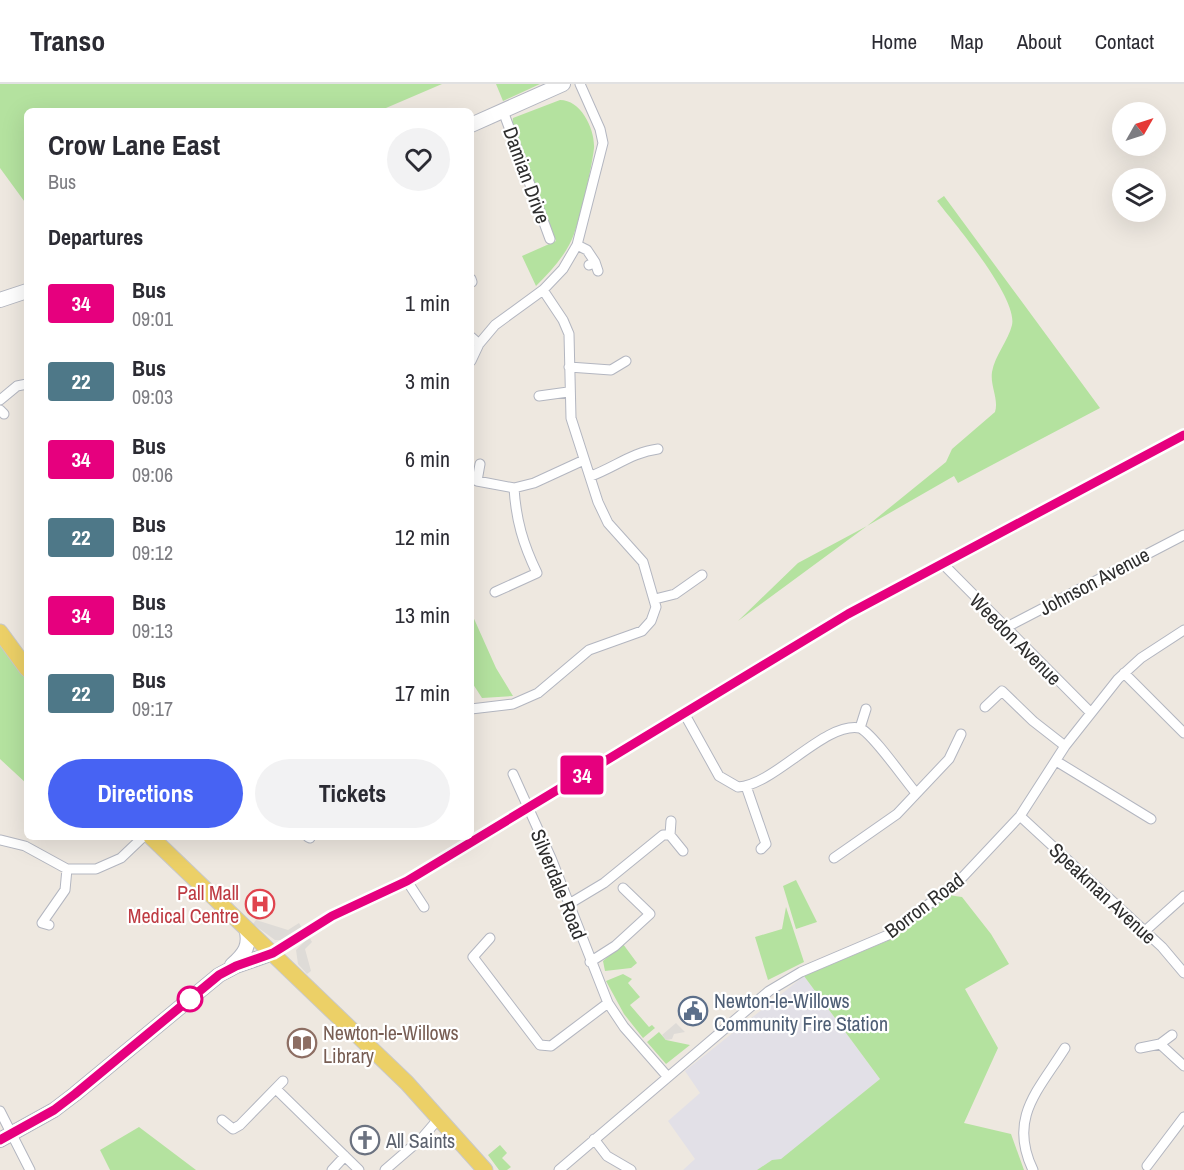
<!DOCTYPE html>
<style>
body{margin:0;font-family:"Archivo Narrow",sans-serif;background:#f2f2f3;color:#2b2b33;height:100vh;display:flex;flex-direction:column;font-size:22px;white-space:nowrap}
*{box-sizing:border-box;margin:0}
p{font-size:20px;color:#7c7c81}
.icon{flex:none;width:33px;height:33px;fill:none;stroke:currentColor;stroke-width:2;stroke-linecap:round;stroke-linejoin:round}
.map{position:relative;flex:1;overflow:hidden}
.drawer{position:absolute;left:24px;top:24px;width:450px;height:732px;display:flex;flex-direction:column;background:#fff;border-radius:9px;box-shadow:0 6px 24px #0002}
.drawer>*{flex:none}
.badge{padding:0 12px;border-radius:4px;font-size:21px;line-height:39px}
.needle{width:39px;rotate:51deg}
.fabs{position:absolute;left:1112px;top:18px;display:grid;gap:12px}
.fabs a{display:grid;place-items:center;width:54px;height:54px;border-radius:50%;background:#fff;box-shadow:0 6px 24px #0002;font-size:30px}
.map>.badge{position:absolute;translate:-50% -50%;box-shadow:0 0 0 3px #fff}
h2{padding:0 24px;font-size:22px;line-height:54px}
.round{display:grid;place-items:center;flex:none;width:63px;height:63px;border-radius:32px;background:#f2f2f3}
.overview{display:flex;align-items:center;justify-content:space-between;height:102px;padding:0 24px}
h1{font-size:28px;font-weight:800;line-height:45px}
.action{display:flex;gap:12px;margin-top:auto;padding:12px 24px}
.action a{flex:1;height:69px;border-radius:36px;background:#4763f3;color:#fff;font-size:24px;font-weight:800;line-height:69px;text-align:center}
.action a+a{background:#f2f2f3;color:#2b2b33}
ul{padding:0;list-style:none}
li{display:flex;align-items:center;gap:18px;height:78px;padding:0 24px}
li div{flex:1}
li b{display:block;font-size:22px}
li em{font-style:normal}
li .badge{min-width:66px;font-weight:700;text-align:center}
header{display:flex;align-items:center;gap:36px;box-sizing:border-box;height:84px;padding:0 30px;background:#fff;border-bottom:2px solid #e1e1e2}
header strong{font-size:28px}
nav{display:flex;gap:33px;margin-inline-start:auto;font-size:21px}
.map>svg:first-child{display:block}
.industrial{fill:#e2e0e7}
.green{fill:#b4e29f}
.plaza{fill:#dedbd7}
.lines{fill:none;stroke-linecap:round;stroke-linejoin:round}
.street-casing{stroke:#b3b6c0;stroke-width:11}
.secondary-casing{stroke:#b3b6c0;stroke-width:16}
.primary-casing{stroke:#c8c8c8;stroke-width:17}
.street{stroke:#fff;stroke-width:9}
.secondary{stroke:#fff;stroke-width:14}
.primary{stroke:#ecd067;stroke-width:15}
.line-casing{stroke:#fff;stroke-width:14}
.line{stroke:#e6007e;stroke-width:9}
.stop-dot{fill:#fff;stroke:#e6007e;stroke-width:3}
.labels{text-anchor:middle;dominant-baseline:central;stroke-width:4.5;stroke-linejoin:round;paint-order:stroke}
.street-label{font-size:20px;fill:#2d2d2d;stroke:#fff}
.health-label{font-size:20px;fill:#be3a42;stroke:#fff;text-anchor:end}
.service-label{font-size:20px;fill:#4e5e75;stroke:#fff;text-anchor:start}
.education-label{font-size:20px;fill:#785e54;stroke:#fff;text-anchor:start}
.worship-label{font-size:20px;fill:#5b616d;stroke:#fff;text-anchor:start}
</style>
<header>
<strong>Transo</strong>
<nav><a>Home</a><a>Map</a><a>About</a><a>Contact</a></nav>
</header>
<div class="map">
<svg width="1184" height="1086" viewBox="0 0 1184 1086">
<rect width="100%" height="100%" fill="#eee8e0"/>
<!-- industrial -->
<path class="industrial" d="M 804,892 L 880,995 L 781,1076 L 772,1076 L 757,1086 L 683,1086 L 695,1075 L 668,1037 L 700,1009 L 685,987 Z"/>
<!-- green -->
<path class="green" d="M 0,0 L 442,0 L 379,27 L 27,27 L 27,121 L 0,84 Z
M 496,0 L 540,0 L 503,17 Z
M 560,16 C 581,16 595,45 594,64 C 592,83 581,131 574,150 C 567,170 551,187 536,202 L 522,172 L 556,157 L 512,40 L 513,34 Z
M 944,112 L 1100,324 L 958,399 L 954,392 L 867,442 L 738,537 L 798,479 L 867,442 L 946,378 L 952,365 L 995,328 C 999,315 990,302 992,288 C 995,271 1008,257 1012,241 C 1018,214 955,140 937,117 Z
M 471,528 L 496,584 L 513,612 L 482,614 L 471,597 Z
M 0,558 L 27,594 L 27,700 L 0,675 Z
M 796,796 L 817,838 L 796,845 L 783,802 Z
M 948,811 L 962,813 L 991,850 L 1009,880 L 965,905 L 998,964 L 964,1039 L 1011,1050 L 1024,1086 L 757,1086 L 772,1076 L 781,1075 L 880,995 L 804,892 L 887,857 Z
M 786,823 L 804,878 L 768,896 L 755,853 L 782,845 Z
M 623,860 L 637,879 L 631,884 L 605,887 L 603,877 Z
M 623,890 L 632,895 L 628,899 L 640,913 L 630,921 L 649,943 L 652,941 L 655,944 L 643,954 L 624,930 L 606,897 Z
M 659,948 L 666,956 L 690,961 L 666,980 L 647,958 Z
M 139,1043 L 196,1086 L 110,1086 L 100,1066 Z
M 500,1061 L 507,1069 L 502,1074 L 511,1083 L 507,1086 L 499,1086 L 488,1071 Z"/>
<!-- plaza -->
<path class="plaza" d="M 256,836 L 288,846 L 299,839 L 302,844 L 285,856 L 275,856 L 253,840 Z
M 309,853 L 312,858 L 305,865 L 311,887 L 307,890 L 298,880 L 296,866 Z
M 676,939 L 685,948 L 674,950 L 672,955 L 666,956 L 662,951 Z"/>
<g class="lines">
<!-- street casing -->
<g class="street-casing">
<path id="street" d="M 503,27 L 550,155
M 577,161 L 587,166 L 595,178
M 589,181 L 595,178 L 598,187
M 471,195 L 472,198
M 471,253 L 479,260 L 471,277
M 479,260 L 495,241 L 543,206 L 563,185 L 577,161 L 603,59 L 600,45 L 580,0
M 569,283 L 611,286 L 626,277
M 539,312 L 568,308
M 0,316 L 17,302 L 27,300
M 0,326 L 4,330
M 480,380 L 477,397 L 514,404 L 534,399 L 584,376
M 591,392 C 615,383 633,368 658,365
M 943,480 L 1091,629
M 495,508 L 537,489 C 523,460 516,436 514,404
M 655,515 L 675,510 L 702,491
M 1005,544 L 1184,451
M 1124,589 L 1184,649
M 985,623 L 1002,607 L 1033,637 L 1065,662
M 471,625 L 513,620 L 538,609 L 589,566 L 642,547 L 651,537 L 656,523 L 643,478 L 608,439 L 598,418 L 571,334 L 569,250 L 563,236 L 543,206
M 684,629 L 719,692 L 738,703 C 775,701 825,637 860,644 L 866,625
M 860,644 C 873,650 904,695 916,709
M 1056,677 L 1151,735
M 513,690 L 551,774 L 608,919 L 624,943 L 667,992
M 746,702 L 766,760 L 761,765
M 1020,732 L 1162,863 L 1184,889
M 671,737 L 670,751 L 683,767
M 308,753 L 310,754
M 1,756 L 25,762 L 67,785 L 96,785 L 121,774 L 143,753
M 834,774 L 897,730 L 949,675 L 961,650
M 407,797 L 424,823
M 569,820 L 604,799 L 663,751 L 670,751
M 49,841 L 42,839 L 65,806 L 67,785
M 1145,847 L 1184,812
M 490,854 L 473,873 L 540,961 L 551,962 L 608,919
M 273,869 L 331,832 L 407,797 L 848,530 L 1184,351
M 590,878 L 615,862 L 650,830 L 623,804
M 1160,960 L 1184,982
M 1140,964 L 1160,960 L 1172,951
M 276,1005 L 359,1086
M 0,1027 L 30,1086
M 222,1036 L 233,1045 L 240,1041 L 283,997
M 594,1055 L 607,1072 L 631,1086
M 1147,1082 L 1184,1033
M 332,1086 L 345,1072
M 385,1086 L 422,1054 L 440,1033
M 559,1086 L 769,907 L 801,888 L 888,851 L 958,798 L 1020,732 L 1065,662 L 1118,595 L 1141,574 L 1184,546
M 1033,1086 C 1008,1034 1038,1007 1065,964"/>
</g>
<!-- secondary casing -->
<g class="secondary-casing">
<path id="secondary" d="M 471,41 L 563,0
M 0,216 L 27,207
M 232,881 C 245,870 251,861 246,844
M 0,1056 L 54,1026 L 75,1010 L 219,891 L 236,882 L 273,869"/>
</g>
<!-- primary casing -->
<g class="primary-casing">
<path id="primary" d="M 0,548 L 27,585
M 151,753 L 407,999 L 485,1086"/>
</g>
<!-- street -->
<use href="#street" class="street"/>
<!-- secondary -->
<use href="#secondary" class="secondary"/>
<!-- primary -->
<use href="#primary" class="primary"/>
</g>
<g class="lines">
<!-- line casing -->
<g class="line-casing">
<path id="line" d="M 0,1056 L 54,1026 L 75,1010 L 219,891 L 236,882 L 273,869 L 332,832 L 407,797 L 848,530 L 1184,351"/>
</g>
<!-- line -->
<use href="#line" class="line"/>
</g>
<!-- icons -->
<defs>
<g id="hospital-ring" transform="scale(1.5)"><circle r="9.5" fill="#fff" stroke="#e0444e" stroke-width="1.5"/><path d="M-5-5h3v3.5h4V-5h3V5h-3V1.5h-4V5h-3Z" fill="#e0444e"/></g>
<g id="civic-ring" transform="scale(1.5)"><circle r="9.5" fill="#fff" stroke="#5c6f8a" stroke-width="1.5"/><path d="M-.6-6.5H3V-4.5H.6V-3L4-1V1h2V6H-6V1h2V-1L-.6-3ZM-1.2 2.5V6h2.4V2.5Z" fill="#5c6f8a"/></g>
<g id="library-ring" transform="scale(1.5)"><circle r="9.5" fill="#fff" stroke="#8d6e63" stroke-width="1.5"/><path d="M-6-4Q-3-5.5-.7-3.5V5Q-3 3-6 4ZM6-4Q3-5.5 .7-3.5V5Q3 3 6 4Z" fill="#8d6e63"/></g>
<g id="church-ring" transform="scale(1.5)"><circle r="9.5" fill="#fff" stroke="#6b7280" stroke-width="1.5"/><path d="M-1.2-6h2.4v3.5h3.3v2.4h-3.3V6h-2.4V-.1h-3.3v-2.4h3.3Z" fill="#6b7280"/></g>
</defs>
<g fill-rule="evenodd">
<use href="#hospital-ring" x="260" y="820"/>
<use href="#civic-ring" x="693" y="927"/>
<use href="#library-ring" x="302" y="959"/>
<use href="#church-ring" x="365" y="1056"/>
</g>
<!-- markers -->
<circle class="stop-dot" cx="190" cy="915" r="12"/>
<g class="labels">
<!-- street labels -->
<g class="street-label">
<text transform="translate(527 91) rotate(70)">Damian Drive</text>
<text transform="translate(1094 497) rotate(-28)">Johnson Avenue</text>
<text transform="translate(1016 555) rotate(45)">Weedon Avenue</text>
<text transform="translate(559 800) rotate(68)">Silverdale Road</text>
<text transform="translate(1103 809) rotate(43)">Speakman Avenue</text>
<text transform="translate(924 821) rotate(-37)">Borron Road</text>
</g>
<!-- health labels -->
<g class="health-label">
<text x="239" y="808">Pall Mall<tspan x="239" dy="23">Medical Centre</tspan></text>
</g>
<!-- service labels -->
<g class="service-label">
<text x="714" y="916">Newton-le-Willows<tspan x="714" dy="23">Community Fire Station</tspan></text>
</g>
<!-- education labels -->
<g class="education-label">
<text x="323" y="948">Newton-le-Willows<tspan x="323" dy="23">Library</tspan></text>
</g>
<!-- worship labels -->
<g class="worship-label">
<text x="386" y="1056">All Saints</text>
</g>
</g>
</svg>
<div class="fabs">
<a><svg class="needle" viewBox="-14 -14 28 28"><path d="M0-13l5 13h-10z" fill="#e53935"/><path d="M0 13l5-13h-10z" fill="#7c7c81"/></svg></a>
<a><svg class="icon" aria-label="layers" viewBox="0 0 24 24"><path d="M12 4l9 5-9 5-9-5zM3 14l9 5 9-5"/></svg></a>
</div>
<b class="badge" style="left:582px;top:691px;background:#e6007e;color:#fff">34</b>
<section class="drawer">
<div class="overview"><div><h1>Crow Lane East</h1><p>Bus</p></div><a class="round"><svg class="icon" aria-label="heart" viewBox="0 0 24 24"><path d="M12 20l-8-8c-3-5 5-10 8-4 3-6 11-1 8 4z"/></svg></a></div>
<h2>Departures</h2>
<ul>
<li><span class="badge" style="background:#e6007e;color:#fff">34</span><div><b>Bus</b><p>09:01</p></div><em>1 min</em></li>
<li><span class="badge" style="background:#4e7888;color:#fff">22</span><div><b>Bus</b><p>09:03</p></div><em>3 min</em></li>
<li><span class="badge" style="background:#e6007e;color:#fff">34</span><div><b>Bus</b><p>09:06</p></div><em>6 min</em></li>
<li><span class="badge" style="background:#4e7888;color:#fff">22</span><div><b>Bus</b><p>09:12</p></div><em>12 min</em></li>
<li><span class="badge" style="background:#e6007e;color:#fff">34</span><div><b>Bus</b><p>09:13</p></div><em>13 min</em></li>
<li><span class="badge" style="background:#4e7888;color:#fff">22</span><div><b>Bus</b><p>09:17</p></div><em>17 min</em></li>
</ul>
<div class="action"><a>Directions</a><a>Tickets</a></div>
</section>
</div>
